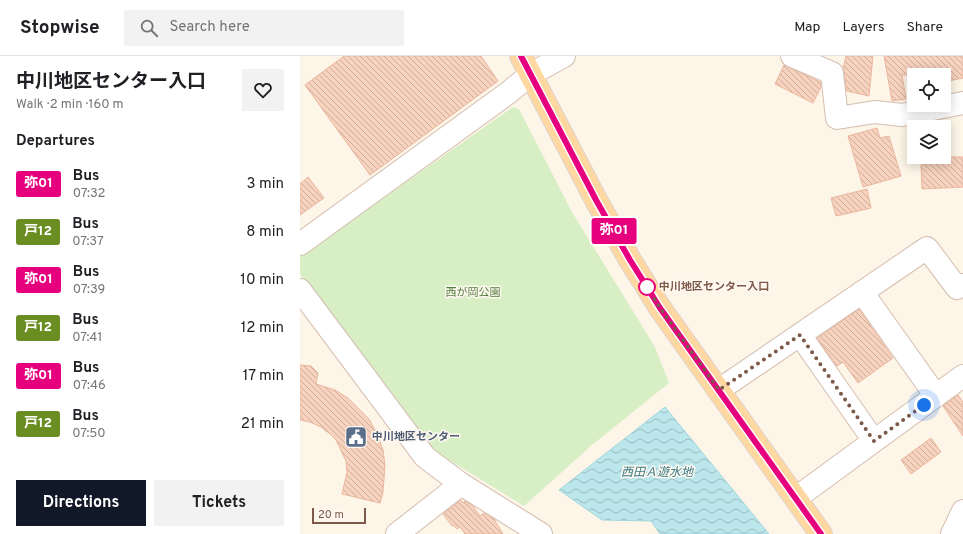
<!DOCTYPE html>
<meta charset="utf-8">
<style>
body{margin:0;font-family:Overpass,"Noto Sans JP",sans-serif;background:#f2f2f2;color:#202124;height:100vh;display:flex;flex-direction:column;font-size:15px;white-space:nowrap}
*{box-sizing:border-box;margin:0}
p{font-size:13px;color:#757577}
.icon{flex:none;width:22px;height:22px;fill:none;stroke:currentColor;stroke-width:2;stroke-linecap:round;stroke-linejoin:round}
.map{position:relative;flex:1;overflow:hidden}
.drawer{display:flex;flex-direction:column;background:#fff;width:300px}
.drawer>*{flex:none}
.badge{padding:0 8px;border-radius:3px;font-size:14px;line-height:26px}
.buttons{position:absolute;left:607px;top:12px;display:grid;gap:8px}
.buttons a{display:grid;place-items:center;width:44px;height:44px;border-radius:0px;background:#fff;box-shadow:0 2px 10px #0003;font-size:20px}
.scale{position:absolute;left:12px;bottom:10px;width:54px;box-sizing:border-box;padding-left:4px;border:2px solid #7d5949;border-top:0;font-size:11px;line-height:14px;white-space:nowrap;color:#7d5949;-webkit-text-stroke:3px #fff9f2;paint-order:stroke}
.you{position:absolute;width:20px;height:20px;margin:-10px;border:3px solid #fff;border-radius:50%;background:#1a73e8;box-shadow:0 0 0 6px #1a73e833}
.map>.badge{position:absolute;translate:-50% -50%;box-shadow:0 0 0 2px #fff}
h2{padding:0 16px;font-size:15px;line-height:36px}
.round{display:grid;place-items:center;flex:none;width:42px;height:42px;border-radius:0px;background:#f2f2f2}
.headline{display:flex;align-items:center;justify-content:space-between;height:68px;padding:0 16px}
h1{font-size:19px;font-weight:700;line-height:30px}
.primary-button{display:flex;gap:8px;margin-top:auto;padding:8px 16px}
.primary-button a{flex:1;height:46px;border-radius:0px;background:#111827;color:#fff;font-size:16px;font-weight:700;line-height:46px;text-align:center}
.primary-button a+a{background:#f2f2f2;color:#202124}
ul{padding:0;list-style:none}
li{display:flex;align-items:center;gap:12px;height:48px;padding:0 16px}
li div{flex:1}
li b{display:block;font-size:15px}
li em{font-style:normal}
li .badge{min-width:44px;font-weight:700;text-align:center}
header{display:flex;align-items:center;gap:24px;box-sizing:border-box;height:56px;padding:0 20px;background:#fff;border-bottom:1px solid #e0e0e0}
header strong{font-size:19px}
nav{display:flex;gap:22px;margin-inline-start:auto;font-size:14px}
.search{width:280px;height:36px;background:#f2f2f2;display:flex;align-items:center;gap:10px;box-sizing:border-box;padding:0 14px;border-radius:0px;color:#757577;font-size:15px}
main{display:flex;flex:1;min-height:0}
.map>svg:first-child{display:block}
.green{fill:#d8efc5}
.water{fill:url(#water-waves);stroke:#a0d7de}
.building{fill:url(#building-back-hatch);stroke:#ebb79d}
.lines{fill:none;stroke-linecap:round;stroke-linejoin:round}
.minor-casing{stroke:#d5beb0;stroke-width:24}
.major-casing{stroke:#ddd4d0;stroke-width:24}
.minor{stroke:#fff;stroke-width:22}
.major{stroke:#ffd7a0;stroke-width:22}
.line-casing{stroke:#fff;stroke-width:9}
.line{stroke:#e6007e;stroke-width:6}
.walk{stroke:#7d5949;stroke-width:4;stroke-dasharray:0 7.2}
.stop-dot{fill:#fff;stroke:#e6007e;stroke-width:2}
.labels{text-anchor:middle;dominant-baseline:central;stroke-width:3;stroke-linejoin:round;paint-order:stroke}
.stop-label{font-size:11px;font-weight:bold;fill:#7d5949;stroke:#fff9f2;text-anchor:start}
.park-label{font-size:11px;fill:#527e3c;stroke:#fff9f2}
.service-label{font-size:11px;font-weight:bold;fill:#4e5e75;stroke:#fff9f2;text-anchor:start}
.water-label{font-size:12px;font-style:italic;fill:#3a7a83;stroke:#fff9f2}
</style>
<header>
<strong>Stopwise</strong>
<div class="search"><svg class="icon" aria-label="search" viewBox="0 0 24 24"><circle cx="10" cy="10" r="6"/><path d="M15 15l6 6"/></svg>Search here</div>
<nav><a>Map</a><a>Layers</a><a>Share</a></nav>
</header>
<main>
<section class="drawer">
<div class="headline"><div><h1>中川地区センター入口</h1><p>Walk · 2 min · 160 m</p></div><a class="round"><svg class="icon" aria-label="heart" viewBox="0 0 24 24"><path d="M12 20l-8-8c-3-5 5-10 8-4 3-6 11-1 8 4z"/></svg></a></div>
<h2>Departures</h2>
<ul>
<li><span class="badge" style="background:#e6007e;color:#fff">弥01</span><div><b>Bus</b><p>07:32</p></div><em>3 min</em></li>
<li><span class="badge" style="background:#6b8e23;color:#fff">戸12</span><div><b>Bus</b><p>07:37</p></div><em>8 min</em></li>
<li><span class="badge" style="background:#e6007e;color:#fff">弥01</span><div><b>Bus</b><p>07:39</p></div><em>10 min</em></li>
<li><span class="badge" style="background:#6b8e23;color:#fff">戸12</span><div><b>Bus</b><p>07:41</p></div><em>12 min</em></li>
<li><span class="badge" style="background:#e6007e;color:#fff">弥01</span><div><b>Bus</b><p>07:46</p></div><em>17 min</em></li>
<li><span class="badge" style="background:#6b8e23;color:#fff">戸12</span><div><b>Bus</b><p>07:50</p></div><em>21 min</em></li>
</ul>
<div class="primary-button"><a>Directions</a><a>Tickets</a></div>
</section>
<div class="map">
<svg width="663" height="478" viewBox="0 0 663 478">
<defs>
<pattern id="water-waves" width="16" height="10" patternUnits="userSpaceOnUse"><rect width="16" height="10" fill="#bbe6eb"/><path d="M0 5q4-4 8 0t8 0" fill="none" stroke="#9dbdc0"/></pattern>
<pattern id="building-back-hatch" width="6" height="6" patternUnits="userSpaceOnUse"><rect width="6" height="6" fill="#f7d2be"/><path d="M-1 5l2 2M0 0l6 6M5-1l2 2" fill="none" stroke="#cdad9c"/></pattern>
</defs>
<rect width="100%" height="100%" fill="#fef5e9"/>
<!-- green -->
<path class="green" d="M 213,51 L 219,53 L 272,156 L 355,291 L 369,327 L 292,389 L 224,450 L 134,395 L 0,218 L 0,201 Z"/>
<!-- water -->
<path class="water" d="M 365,351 L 469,478 L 360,478 L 351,465 L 302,464 L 259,434 Z"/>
<!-- building -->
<path class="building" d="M 44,0 L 181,0 L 198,25 L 70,119 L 5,29 Z
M 546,0 L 573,0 L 569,40 L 547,35 L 543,13 Z
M 584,0 L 663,0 L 663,22 L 644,26 L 644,19 L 602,19 L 606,43 L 592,45 Z
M 484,9 L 520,26 L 521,31 L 513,47 L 475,28 Z
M 577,72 L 580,82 L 589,80 L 601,120 L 563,131 L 548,80 Z
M 629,101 L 663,101 L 663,131 L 622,133 L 621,109 L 629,108 Z
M 8,121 L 24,142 L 0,159 L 0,128 Z
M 567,133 L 571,152 L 536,160 L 531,142 Z
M 559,253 L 593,302 L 558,327 L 543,306 L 537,310 L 517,282 Z
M 0,309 L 11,310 L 18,317 L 16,328 L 35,334 L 48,342 L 69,363 L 77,378 L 83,394 L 85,409 L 83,436 L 80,447 L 42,438 L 47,416 L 46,405 L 36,384 L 30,378 L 21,371 L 10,366 L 0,364 Z
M 658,339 L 663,346 L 663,380 L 643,350 Z
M 631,382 L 641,396 L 611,418 L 601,404 Z
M 161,444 L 163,447 L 165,445 L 173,450 L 180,460 L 184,457 L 194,463 L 203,478 L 165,478 L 160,471 L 157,473 L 153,469 L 152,470 L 143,458 Z"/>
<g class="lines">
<!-- minor casing -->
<g class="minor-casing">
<path id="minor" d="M 492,0 L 532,17 L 537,62 L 575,56 L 602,59 L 663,47
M 0,188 L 208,37 L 231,18 L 264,0
M 0,234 L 125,401 L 161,428 L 241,478
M 562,236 L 636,340
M 500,279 L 574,385
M 419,334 L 627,192 L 657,232 L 663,229
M 496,442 L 663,320
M 97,478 L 161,428
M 652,478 L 663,455"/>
</g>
<!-- major casing -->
<g class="major-casing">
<path id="major" d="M 221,0 L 296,144 L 330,204 L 360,252 L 521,478"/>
</g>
<!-- minor -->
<use href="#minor" class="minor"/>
<!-- major -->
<use href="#major" class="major"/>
</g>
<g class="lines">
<!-- line casing -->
<g class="line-casing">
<path id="line" d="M 221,0 L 296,144 L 330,204 L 360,252 L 521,478"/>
</g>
<!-- line -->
<use href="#line" class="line"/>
<!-- walk -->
<path class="walk" d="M 347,231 L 345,228 L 360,252 L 419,334 L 500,279 L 574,385 L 624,349"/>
</g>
<!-- icons -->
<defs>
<g id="civic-square" transform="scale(1.15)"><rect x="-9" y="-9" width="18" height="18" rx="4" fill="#5c6f8a" stroke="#fff9f2"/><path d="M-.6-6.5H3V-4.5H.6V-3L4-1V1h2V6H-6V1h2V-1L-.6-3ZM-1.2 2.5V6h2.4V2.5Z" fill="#fff"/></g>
</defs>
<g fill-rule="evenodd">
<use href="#civic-square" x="56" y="381"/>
</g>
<!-- markers -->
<circle class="stop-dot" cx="347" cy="231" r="8"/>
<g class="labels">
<!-- stop labels -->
<g class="stop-label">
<text x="359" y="231">中川地区センター入口</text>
</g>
<!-- park labels -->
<g class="park-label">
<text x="173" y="237">西が岡公園</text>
</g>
<!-- service labels -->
<g class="service-label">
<text x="72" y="381">中川地区センター</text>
</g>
<!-- water labels -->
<g class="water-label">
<text x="357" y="417">西田Ａ遊水地</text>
</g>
</g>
</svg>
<div class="buttons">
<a><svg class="icon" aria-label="locate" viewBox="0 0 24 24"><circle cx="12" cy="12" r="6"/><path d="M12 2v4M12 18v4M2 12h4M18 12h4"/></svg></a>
<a><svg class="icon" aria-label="layers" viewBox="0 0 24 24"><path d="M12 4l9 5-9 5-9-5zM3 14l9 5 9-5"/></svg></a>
</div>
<div class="scale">20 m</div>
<div class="you" style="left:624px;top:349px"></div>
<b class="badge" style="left:314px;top:175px;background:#e6007e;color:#fff">弥01</b>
</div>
</main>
